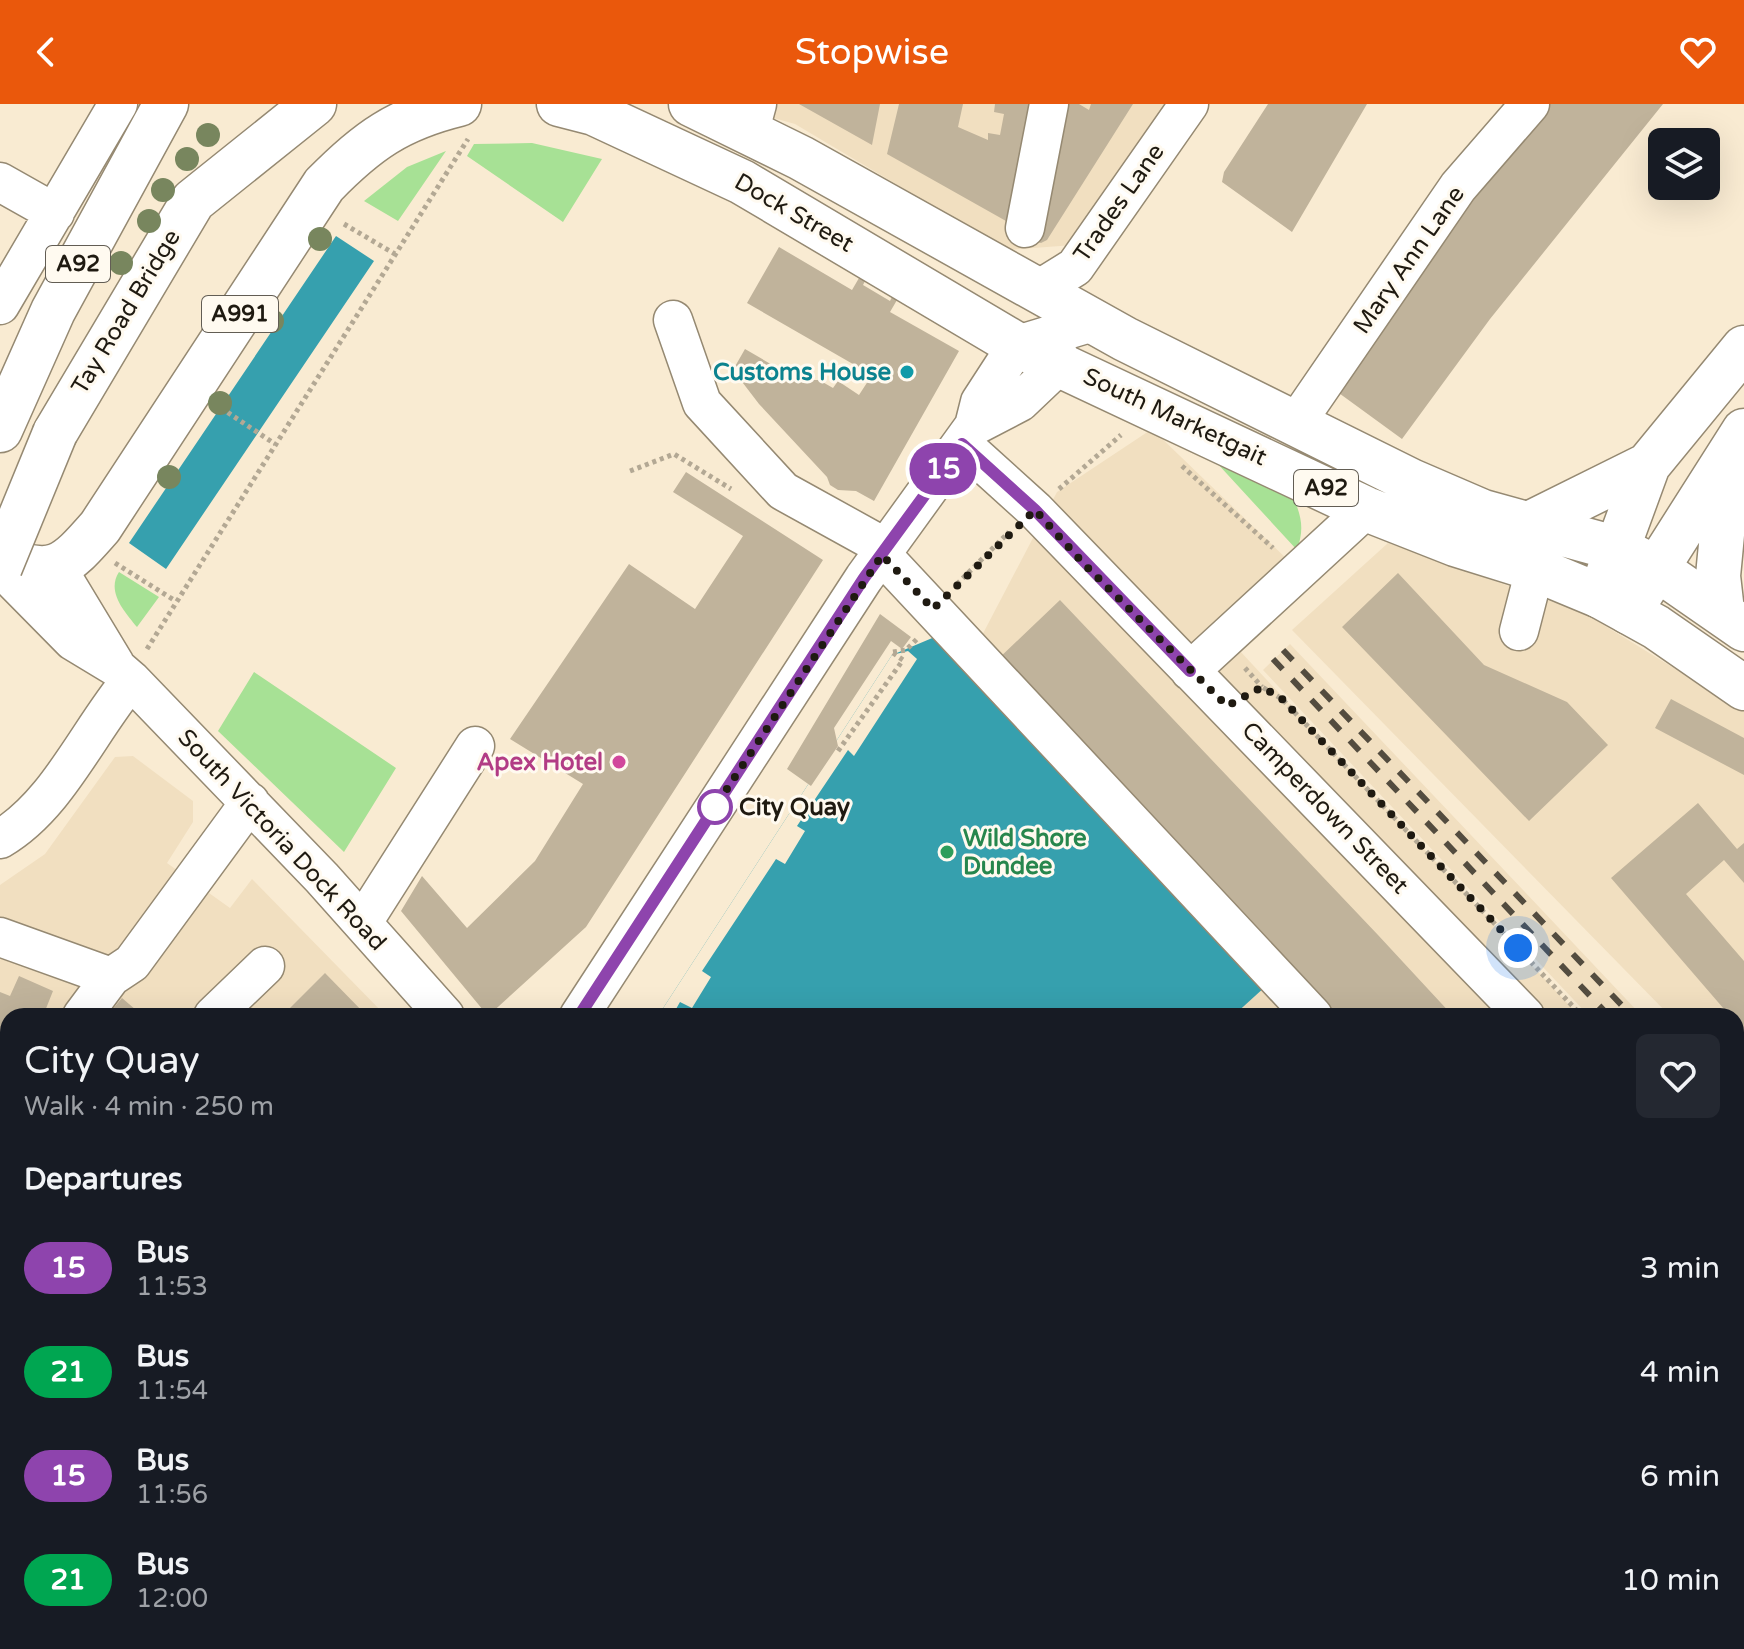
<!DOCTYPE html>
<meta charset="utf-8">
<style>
body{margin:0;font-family:"Varela Round",sans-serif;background:#242831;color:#f1f3f6;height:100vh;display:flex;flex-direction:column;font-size:30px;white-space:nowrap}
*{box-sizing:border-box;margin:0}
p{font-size:26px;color:#9ea1a6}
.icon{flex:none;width:44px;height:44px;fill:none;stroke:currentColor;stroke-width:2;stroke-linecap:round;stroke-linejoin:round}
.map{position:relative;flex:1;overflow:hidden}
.side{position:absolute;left:0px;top:904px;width:1744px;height:642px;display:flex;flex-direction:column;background:#171b24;border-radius:24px 24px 0 0;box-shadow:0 8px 32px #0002}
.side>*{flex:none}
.badge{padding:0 16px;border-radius:26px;font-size:28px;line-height:52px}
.tools{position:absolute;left:1648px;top:24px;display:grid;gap:16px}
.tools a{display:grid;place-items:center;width:72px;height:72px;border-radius:12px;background:#171b24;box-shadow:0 8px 32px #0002;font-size:40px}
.you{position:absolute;width:40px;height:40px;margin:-20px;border:6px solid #fff;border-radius:50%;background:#1a73e8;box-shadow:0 0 0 12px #1a73e833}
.map>.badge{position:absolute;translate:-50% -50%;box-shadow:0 0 0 4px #fff}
h2{padding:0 24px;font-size:30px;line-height:72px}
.round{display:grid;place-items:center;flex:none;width:84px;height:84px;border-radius:12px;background:#242831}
.summary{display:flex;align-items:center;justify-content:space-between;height:136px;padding:0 24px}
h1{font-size:38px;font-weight:600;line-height:60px}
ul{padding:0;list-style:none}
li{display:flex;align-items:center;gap:24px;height:104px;padding:0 24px}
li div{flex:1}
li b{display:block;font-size:30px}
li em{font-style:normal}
li .badge{min-width:88px;font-weight:700;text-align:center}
header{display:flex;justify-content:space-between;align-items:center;height:104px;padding:0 24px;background:#ea580c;color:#fff;font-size:36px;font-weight:600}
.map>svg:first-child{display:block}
.built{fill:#f1dfc0}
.green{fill:#a7e195}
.water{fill:#36a0ae}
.pier{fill:#f9ebd2}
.building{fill:#c0b39b}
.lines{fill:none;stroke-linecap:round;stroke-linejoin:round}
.minor-casing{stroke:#958972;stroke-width:41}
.major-casing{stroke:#958972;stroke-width:47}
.highway-casing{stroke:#958972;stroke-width:47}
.path{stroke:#b3a894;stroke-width:5;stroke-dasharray:4 4;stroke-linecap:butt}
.minor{stroke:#fff;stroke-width:38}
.major{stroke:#fff;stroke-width:44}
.highway{stroke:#fff;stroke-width:44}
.rail{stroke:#534c3f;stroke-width:6;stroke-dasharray:14 14;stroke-linecap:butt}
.highway-bridge-casing{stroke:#958972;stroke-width:47;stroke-linecap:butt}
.highway-bridge{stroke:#fff;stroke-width:44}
.tree{fill:#78865e}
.line-casing{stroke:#fff;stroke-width:18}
.line{stroke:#8e44ad;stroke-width:12}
.walk{stroke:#1f1a11;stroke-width:8;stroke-dasharray:0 14.4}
.culture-dot{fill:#0f9aa8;stroke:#fffaf0;stroke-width:3}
.hotel-dot{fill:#d1479c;stroke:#fffaf0;stroke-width:3}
.stop-dot{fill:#fff;stroke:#8e44ad;stroke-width:4}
.leisure-dot{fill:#2e9e5b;stroke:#fffaf0;stroke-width:3}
.labels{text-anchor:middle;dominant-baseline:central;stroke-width:6;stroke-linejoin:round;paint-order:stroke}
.shield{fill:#fffaf0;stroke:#625d54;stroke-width:2}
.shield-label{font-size:22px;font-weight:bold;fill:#1f1a11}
.street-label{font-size:24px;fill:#1f1a11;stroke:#fffaf0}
.culture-label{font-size:24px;font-weight:bold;fill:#0d838f;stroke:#fffaf0;text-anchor:end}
.hotel-label{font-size:24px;font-weight:bold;fill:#b23c85;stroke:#fffaf0;text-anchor:end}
.stop-label{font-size:24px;font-weight:bold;fill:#1f1a11;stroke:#fffaf0;text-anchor:start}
.leisure-label{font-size:24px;font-weight:bold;fill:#27864d;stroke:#fffaf0;text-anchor:start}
</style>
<header><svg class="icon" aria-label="back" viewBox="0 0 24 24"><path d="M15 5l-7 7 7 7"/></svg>Stopwise<svg class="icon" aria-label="heart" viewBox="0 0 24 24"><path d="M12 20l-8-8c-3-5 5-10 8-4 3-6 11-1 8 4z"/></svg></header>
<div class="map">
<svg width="1744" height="1545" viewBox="0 0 1744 1545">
<rect width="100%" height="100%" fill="#f9ebd2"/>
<!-- built -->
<path class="built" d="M 723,0 L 1168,0 L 1074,141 L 1007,146 L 795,20 Z
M 1152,325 L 1291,459 L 1227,533 L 1579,912 L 1233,912 L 1265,882 L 966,562 L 1057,388 Z
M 1388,439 L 1584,509 L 1744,607 L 1744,988 L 1736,980 L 1736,912 L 1670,912 L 1292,526 Z
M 1290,540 L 1524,787 L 1642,912 L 1589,912 L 1263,566 Z
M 133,652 L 193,697 L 193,718 L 167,759 L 230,804 L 252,775 L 386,912 L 8,912 L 8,1190 L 0,1182 L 0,781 L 45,750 L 115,653 Z
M 1736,1082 L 1744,1090 L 1744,1519 L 1736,1526 Z"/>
<!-- green -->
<path class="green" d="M 532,39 L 602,55 L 563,118 L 467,52 L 474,40 Z
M 446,47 L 398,117 L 364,97 L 407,63 Z
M 1216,358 L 1294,395 C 1302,414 1304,426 1297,446 Z
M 119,468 L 159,493 L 137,523 C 125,508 106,488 119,468 Z
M 254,568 L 396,664 L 344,748 L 218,627 Z"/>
<!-- water -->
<path class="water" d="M 336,132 L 374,157 L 166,465 L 129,439 Z
M 937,532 L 1266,882 L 1233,912 L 658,912 L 892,551 Z
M 0,1202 L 8,1210 L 8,1538 L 326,1538 L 333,1545 L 0,1545 Z
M 1110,1538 L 1675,1538 L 1682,1545 L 1117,1545 Z"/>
<!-- pier -->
<path class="pier" d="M 908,547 L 917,555 L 854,652 L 848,646 L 797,722 L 805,727 L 785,760 L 776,755 L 702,867 L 711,873 L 692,904 L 680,898 L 672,912 L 658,912 L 892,551 Z"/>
<!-- building -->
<path class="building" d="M 799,0 L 880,0 L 872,41 Z
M 899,0 L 963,0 L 958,23 L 988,36 L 988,29 L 1000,31 L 1004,10 L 994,8 L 995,0 L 1040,0 L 1019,112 L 1006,117 L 887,50 Z
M 1055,0 L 1079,0 L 1089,6 L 1091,0 L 1133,0 L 1047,136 L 1041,139 L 1035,137 Z
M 1268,0 L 1367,0 L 1292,128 L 1222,78 L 1224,68 Z
M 1540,0 L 1663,0 L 1490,215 L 1402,335 L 1332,284 Z
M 779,143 L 852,186 L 859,174 L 865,177 L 863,181 L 890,197 L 892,193 L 897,196 L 890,208 L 959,247 L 874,397 L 856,387 L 838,386 L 830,381 L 827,373 L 759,300 L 733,266 L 745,245 L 798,276 L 819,276 L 833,284 L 838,277 L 859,291 L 872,271 L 747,199 Z
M 686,368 L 823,456 L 586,823 L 488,912 L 401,807 L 422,772 L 467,824 L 535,757 L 583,680 L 510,635 L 629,460 L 695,505 L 743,432 L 673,388 Z
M 1398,469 L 1484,561 L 1567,598 L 1608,641 L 1529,717 L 1342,523 Z
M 1060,496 L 1378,831 L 1453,912 L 1330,912 L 996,557 Z
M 880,510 L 911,533 L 902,545 L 891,537 L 834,624 L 838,642 L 811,682 L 787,665 Z
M 1671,595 L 1744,634 L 1744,671 L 1655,624 Z
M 1698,699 L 1737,745 L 1744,739 L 1744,779 L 1724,756 L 1686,790 L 1744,857 L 1744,928 L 1736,919 L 1736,912 L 1730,912 L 1611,774 Z
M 325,869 L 367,912 L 282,912 Z
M 19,872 L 53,887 L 43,912 L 8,912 L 8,946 L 0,943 L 0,888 L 10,892 Z
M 122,894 L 143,912 L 107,912 Z
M 1736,1213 L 1744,1222 L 1744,1350 L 1736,1342 Z
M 1736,1384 L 1744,1393 L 1744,1478 L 1736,1486 Z
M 438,1538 L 513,1538 L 506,1545 L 430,1545 Z
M 838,1538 L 969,1538 L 976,1545 L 845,1545 Z"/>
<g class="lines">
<!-- minor casing -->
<g class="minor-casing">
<path id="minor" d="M 750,26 L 757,0
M 0,78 L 55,109
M 1025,124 L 1049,0
M 1038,186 L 1075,163 L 1189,0
M 0,201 L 118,0
M 673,216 L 702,299 L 783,387 L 886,444
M 1296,319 L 1458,83 L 1530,0
M 974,322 L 1020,298 L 1060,260 L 1054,234
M 962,340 L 1035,406 L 1525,912
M 882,451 L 1313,912
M 0,463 L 73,537 L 116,563 L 131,576 L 322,774 L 445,912
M 57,464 L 115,560
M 1519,527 L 1535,465
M 1190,567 L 1366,405
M 0,735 C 58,701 88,627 131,576
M 363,818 L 475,642
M 0,833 L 111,873
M 82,912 L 111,873 L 132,859 L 250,698
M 213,912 L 265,862
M 579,912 L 864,474 L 974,322 L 980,298 L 1017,241 L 1093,218
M 0,1025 L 8,1014
M 0,1117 L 8,1109
M 1736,1134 L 1744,1142
M 1736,1359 L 1744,1367
M 1037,1538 L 1045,1545
M 393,1545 L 400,1538"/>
</g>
<!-- major casing -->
<g class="major-casing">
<path id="major" d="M 1531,419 L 1648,361
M 0,453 C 53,476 65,463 100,423 L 324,81 C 367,37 398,15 459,0
M 1600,492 L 1648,361 L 1744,244
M 1722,507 L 1718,472 L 1729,358
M 1629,508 L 1744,327"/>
</g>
<!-- highway casing -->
<g class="highway-casing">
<path id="highway" d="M 559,0 L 594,9 L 742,78 L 1017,241 L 1366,405 L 1455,440 L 1535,465 L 1600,492 L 1656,523 L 1744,584
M 691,0 L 801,54 L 1125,235 L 1411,377 L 1483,408 L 1618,445 L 1656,464 L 1744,525
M 0,326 L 53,207 L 166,0
M 55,329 L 193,97 L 314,0"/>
</g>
<!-- path -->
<path class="path" d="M 344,120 L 395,150
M 221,304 L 275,340
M 1182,362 L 1273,444
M 630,367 L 674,350 L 731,385
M 1059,385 L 1121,331
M 115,459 L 174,496
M 957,480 L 1009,428
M 147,545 L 468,35
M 893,548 L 906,546 L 917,535
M 1245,564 L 1262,583
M 1256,586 L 1262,583 L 1282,595 L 1582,912
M 838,647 L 903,556 L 893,549
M 1736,1076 L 1744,1084
M 0,1191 L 8,1200
M 1736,1494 L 1744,1487
M 344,1538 L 351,1545
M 691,1545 L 699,1538
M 1151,1545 L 1159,1538"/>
<!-- minor -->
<use href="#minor" class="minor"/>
<!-- major -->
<use href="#major" class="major"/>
<!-- highway -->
<use href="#highway" class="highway"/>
<!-- rail -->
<path class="rail" d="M 1283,546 L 1632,912
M 1273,555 L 1609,912
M 1736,1023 L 1744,1031
M 1736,1047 L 1744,1055"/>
<!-- highway-bridge casing -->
<g class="highway-bridge-casing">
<path id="highway-bridge" d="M 0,463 L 55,329"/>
</g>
<!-- highway-bridge -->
<use href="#highway-bridge" class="highway-bridge"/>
</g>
<!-- trees -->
<g class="tree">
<circle cx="208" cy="31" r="12"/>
<circle cx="187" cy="55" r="12"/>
<circle cx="163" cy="86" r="12"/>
<circle cx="149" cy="117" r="12"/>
<circle cx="320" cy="135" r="12"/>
<circle cx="121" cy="159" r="12"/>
<circle cx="272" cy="217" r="12"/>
<circle cx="220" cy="299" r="12"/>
<circle cx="169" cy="373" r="12"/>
</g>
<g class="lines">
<!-- line casing -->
<g class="line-casing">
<path id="line" d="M 579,912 L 864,474 L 962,340 L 1035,406 L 1190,567"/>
</g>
<!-- line -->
<use href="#line" class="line"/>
<!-- walk -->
<path class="walk" d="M 715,703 L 713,706 L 882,451 L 933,505 L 1035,406 L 1084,460 L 1227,602 L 1262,583 L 1282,595 L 1518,844"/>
</g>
<!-- markers -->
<circle class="culture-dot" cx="907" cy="268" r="8"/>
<circle class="hotel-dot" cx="619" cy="658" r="8"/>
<circle class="stop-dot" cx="715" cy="703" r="16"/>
<circle class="leisure-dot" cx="947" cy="748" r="8"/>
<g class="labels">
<!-- shield labels -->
<g class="shield">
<rect x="46" y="142" width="64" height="36" rx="6"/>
<rect x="202" y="192" width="76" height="36" rx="6"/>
<rect x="1294" y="366" width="64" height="36" rx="6"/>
</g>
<g class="shield-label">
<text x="78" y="160">A92</text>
<text x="240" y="210">A991</text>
<text x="1326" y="384">A92</text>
</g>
<!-- street labels -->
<g class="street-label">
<text transform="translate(1119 99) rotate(-55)">Trades Lane</text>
<text transform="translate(794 109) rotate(30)">Dock Street</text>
<text transform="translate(1409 156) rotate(-55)">Mary Ann Lane</text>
<text transform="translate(126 208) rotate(-59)">Tay Road Bridge</text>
<text transform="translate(1175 313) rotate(25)">South Marketgait</text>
<text transform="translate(1325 704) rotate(46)">Camperdown Street</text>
<text transform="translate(282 736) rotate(47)">South Victoria Dock Road</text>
</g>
<!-- culture labels -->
<g class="culture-label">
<text x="891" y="268">Customs House</text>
</g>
<!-- hotel labels -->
<g class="hotel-label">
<text x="603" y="658">Apex Hotel</text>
</g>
<!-- stop labels -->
<g class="stop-label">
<text x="739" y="703">City Quay</text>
</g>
<!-- leisure labels -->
<g class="leisure-label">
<text x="963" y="734">Wild Shore<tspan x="963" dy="28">Dundee</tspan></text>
</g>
</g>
</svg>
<div class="tools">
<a><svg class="icon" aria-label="layers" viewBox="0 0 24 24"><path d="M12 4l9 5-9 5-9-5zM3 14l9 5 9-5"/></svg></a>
</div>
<div class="you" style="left:1518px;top:844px"></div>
<b class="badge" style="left:943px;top:365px;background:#8e44ad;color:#fff">15</b>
<section class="side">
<div class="summary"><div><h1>City Quay</h1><p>Walk · 4 min · 250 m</p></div><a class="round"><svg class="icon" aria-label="heart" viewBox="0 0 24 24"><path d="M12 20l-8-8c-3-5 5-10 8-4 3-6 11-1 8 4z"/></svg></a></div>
<h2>Departures</h2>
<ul>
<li><span class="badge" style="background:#8e44ad;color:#fff">15</span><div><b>Bus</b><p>11:53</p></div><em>3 min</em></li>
<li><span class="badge" style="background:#00a651;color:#fff">21</span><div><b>Bus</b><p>11:54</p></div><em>4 min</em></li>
<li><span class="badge" style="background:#8e44ad;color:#fff">15</span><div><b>Bus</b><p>11:56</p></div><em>6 min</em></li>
<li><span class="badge" style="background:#00a651;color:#fff">21</span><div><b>Bus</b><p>12:00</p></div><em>10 min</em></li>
</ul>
</section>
</div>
